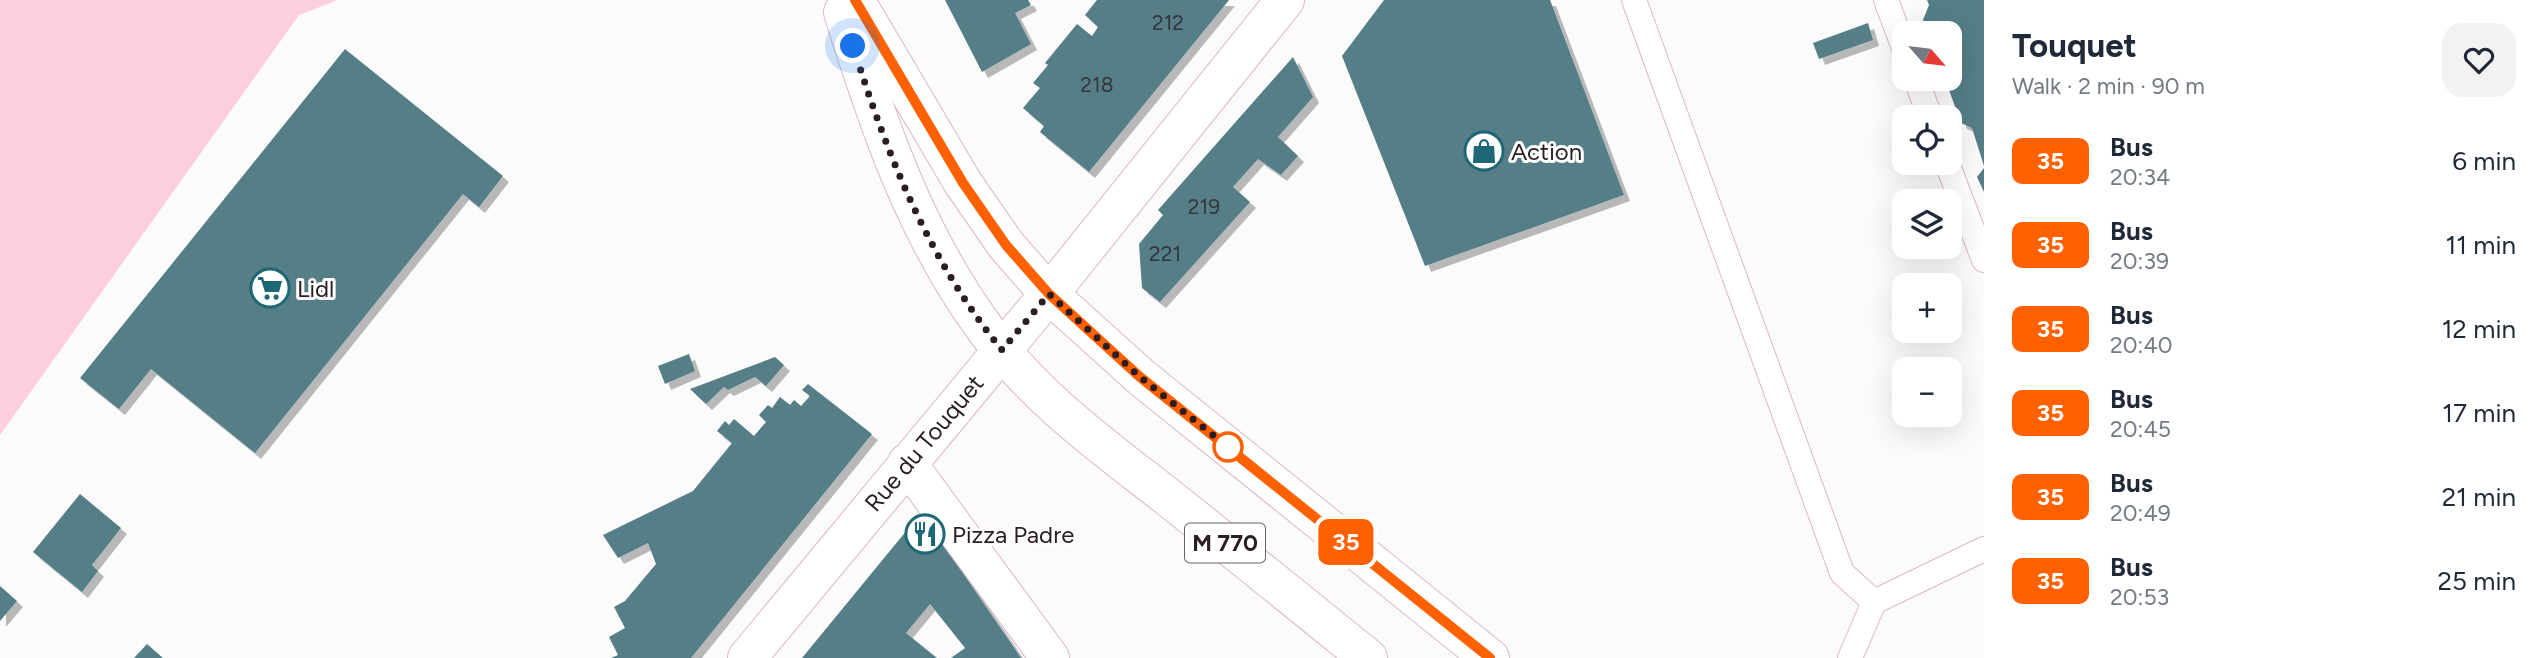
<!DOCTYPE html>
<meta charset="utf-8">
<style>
body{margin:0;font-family:Figtree,sans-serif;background:#f2f2f3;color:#1f2937;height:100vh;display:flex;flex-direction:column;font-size:26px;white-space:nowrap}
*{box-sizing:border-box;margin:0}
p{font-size:23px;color:#747a83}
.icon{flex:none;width:38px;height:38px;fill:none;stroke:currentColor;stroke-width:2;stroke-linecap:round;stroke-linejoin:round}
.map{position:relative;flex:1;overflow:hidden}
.panel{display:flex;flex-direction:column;background:#fff;width:560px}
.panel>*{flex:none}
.badge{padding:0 14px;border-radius:10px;font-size:24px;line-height:46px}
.needle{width:46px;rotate:118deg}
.fabs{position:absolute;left:1892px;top:21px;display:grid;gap:14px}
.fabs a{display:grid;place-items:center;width:70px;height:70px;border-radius:14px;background:#fff;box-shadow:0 7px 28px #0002;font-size:35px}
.you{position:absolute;width:35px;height:35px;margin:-18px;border:5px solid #fff;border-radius:50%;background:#1a73e8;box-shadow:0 0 0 10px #1a73e833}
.map>.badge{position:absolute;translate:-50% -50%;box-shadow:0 0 0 4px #fff}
.round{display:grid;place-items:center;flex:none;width:74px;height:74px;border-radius:21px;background:#f2f2f3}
.overview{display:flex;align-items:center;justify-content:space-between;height:119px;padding:0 28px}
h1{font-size:33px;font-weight:700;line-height:52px}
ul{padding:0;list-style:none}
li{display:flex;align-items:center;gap:21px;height:84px;padding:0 28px}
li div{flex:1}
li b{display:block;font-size:26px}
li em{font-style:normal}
li .badge{min-width:77px;font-weight:700;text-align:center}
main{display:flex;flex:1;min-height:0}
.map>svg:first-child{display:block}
.green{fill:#fdcede}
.building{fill:#547e87;filter:url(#shadow)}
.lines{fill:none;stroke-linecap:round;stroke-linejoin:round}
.lane-casing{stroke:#ddb7c4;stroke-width:26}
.street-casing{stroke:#ddb7c4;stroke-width:40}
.secondary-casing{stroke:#ddb7c4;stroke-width:40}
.primary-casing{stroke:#ddb7c4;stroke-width:40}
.lane{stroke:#fff;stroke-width:24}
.street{stroke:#fff;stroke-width:38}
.secondary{stroke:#fff;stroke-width:38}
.primary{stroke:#fff;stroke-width:38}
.line-casing{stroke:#fff;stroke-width:16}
.line{stroke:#ff6000;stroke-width:10}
.walk{stroke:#2b1d22;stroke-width:7;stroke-dasharray:0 12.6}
.stop-dot{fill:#fff;stroke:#ff6000;stroke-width:3.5}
.labels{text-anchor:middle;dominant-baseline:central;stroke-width:6;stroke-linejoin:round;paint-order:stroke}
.number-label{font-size:21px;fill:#35353b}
.shield{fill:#fff;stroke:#6b6164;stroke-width:2}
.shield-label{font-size:23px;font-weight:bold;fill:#2b1d22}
.poi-label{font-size:24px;fill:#2b1d22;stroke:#fff;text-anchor:start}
.street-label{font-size:24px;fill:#2b1d22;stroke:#fff}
</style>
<main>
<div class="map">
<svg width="1984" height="658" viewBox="0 0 1984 658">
<defs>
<filter id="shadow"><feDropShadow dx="6" dy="6" stdDeviation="0" flood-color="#0004"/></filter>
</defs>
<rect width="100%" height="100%" fill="#fbfbfb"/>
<!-- green -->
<path class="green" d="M 0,0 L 338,0 L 299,15 L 0,435 Z"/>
<!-- building -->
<path class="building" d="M 945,0 L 1028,0 L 1031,5 L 1015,13 L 1031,44 L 982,72 Z
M 1097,0 L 1229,0 L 1089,172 L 1040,132 L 1044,126 L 1023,108 L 1040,88 L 1033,83 L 1048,65 L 1045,63 L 1077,24 L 1092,36 L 1098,27 L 1085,15 Z
M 1384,0 L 1550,0 L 1624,195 L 1425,266 L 1342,56 Z
M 1927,0 L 1984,0 L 1984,166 L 1972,128 L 1961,123 L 1945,79 L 1950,79 L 1950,33 L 1928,33 L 1923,20 L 1929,5 Z
M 1868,23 L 1873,40 L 1819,59 L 1813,43 Z
M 345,49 L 503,176 L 479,207 L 463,194 L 255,453 L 151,369 L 119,409 L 80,378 Z
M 1293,57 L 1313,97 L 1278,137 L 1298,156 L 1281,175 L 1258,159 L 1233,187 L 1250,202 L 1160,302 L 1142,288 L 1139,244 L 1163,215 L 1158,210 Z
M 1984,168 L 1984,192 L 1977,177 Z
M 689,354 L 695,371 L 665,384 L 658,366 Z
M 775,357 L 784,365 L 766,386 L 755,377 L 728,390 L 724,387 L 706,404 L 690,389 Z
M 808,384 L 872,434 L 691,658 L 611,658 L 618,655 L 609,637 L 625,628 L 614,607 L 625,601 L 656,564 L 648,543 L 618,558 L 603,535 L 693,491 L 732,443 L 717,431 L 725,421 L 729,425 L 734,419 L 754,436 L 766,422 L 759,415 L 768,405 L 772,408 L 780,397 L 790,405 L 794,400 L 801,406 L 810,396 L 802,390 Z
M 80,494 L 121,528 L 92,565 L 98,571 L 82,592 L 33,552 Z
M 912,524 L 930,525 L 1021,658 L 951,658 L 965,648 L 930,604 L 906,633 L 937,658 L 802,658 Z
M 0,586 L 17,601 L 0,621 Z
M 147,644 L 163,658 L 134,658 Z"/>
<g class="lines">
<!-- lane casing -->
<g class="lane-casing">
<path id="lane" d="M 1634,0 L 1842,573 L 1874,602
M 1886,0 L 1904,48
M 1916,79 L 1930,117
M 1947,163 L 1984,260
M 1850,658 L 1874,602 L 1984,549"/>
</g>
<!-- street casing -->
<g class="street-casing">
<path id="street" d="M 907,463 L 1050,658"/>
</g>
<!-- secondary casing -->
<g class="secondary-casing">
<path id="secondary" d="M 747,658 L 1049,294 L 1285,0"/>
</g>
<!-- primary casing -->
<g class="primary-casing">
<path id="primary" d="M 855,0 L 963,183 L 1006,245 L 1049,294 L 1141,377 L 1490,658
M 843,12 C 878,124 915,234 986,330 C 1035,398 1104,447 1169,498 C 1236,551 1302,605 1368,658"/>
</g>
<!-- lane -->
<use href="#lane" class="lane"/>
<!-- street -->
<use href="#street" class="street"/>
<!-- secondary -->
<use href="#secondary" class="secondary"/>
<!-- primary -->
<use href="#primary" class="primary"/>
</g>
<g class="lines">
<!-- line casing -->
<g class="line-casing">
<path id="line" d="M 855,0 L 963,183 L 1006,245 L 1049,294 L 1140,377 L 1490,658"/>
</g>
<!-- line -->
<use href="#line" class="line"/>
<!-- walk -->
<path class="walk" d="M 853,46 C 887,155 929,261 1002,350 L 1049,294 L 1140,377 L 1228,447"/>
</g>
<!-- icons -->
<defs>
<g id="shop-ring" transform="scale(2.0125)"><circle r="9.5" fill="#fff" stroke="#1f6774" stroke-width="1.5"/><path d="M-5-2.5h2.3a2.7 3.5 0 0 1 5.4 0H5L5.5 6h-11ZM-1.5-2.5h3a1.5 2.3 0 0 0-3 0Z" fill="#1f6774"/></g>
<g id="supermarket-ring" transform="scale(2.0125)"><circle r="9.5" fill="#fff" stroke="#1f6774" stroke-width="1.5"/><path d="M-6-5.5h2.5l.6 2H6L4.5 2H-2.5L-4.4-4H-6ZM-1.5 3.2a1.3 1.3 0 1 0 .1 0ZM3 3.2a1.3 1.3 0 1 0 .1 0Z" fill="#1f6774"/></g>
<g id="restaurant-ring" transform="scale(2.0125)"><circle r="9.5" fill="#fff" stroke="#1f6774" stroke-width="1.5"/><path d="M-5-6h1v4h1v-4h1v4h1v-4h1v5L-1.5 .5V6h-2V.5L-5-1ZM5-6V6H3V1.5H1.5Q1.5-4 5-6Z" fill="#1f6774"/></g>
</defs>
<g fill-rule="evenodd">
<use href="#shop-ring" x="1484" y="151"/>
<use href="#supermarket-ring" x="270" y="288"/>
<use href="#restaurant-ring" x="925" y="534"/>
</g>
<!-- markers -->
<circle class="stop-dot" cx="1228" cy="447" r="14"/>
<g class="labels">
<!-- number labels -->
<g class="number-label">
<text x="1168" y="22">212</text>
<text x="1097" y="84">218</text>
<text x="1204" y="206">219</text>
<text x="1165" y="253">221</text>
</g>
<!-- shield labels -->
<rect class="shield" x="1185" y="523.5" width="80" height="39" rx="5"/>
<g class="shield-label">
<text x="1225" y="543">M 770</text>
</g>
<!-- poi labels -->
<g class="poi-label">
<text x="1511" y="151">Action</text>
<text x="297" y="288">Lidl</text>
<text x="952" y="534">Pizza Padre</text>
</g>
<!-- street labels -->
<g class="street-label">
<text transform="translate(924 443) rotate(-50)">Rue du Touquet</text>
</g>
</g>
</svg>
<div class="fabs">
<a><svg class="needle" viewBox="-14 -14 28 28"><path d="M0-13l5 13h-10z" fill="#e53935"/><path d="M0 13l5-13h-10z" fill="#747a83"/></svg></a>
<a><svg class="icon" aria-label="locate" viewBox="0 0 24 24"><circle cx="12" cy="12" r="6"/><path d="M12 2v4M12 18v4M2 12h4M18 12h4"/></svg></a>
<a><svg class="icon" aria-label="layers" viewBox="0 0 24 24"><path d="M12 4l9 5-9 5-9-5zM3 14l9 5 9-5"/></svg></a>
<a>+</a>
<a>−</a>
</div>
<div class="you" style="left:853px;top:46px"></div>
<b class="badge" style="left:1346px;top:542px;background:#ff6000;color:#fff">35</b>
</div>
<section class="panel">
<div class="overview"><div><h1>Touquet</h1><p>Walk · 2 min · 90 m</p></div><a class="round"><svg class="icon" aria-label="heart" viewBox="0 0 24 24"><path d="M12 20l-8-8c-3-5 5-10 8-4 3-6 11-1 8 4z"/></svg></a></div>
<ul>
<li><span class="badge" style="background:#ff6000;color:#fff">35</span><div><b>Bus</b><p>20:34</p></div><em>6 min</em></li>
<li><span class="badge" style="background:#ff6000;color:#fff">35</span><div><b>Bus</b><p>20:39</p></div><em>11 min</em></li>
<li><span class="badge" style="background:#ff6000;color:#fff">35</span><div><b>Bus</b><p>20:40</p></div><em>12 min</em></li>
<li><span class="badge" style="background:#ff6000;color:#fff">35</span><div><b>Bus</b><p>20:45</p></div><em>17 min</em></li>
<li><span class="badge" style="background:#ff6000;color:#fff">35</span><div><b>Bus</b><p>20:49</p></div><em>21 min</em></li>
<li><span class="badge" style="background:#ff6000;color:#fff">35</span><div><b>Bus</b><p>20:53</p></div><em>25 min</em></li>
</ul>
</section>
</main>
